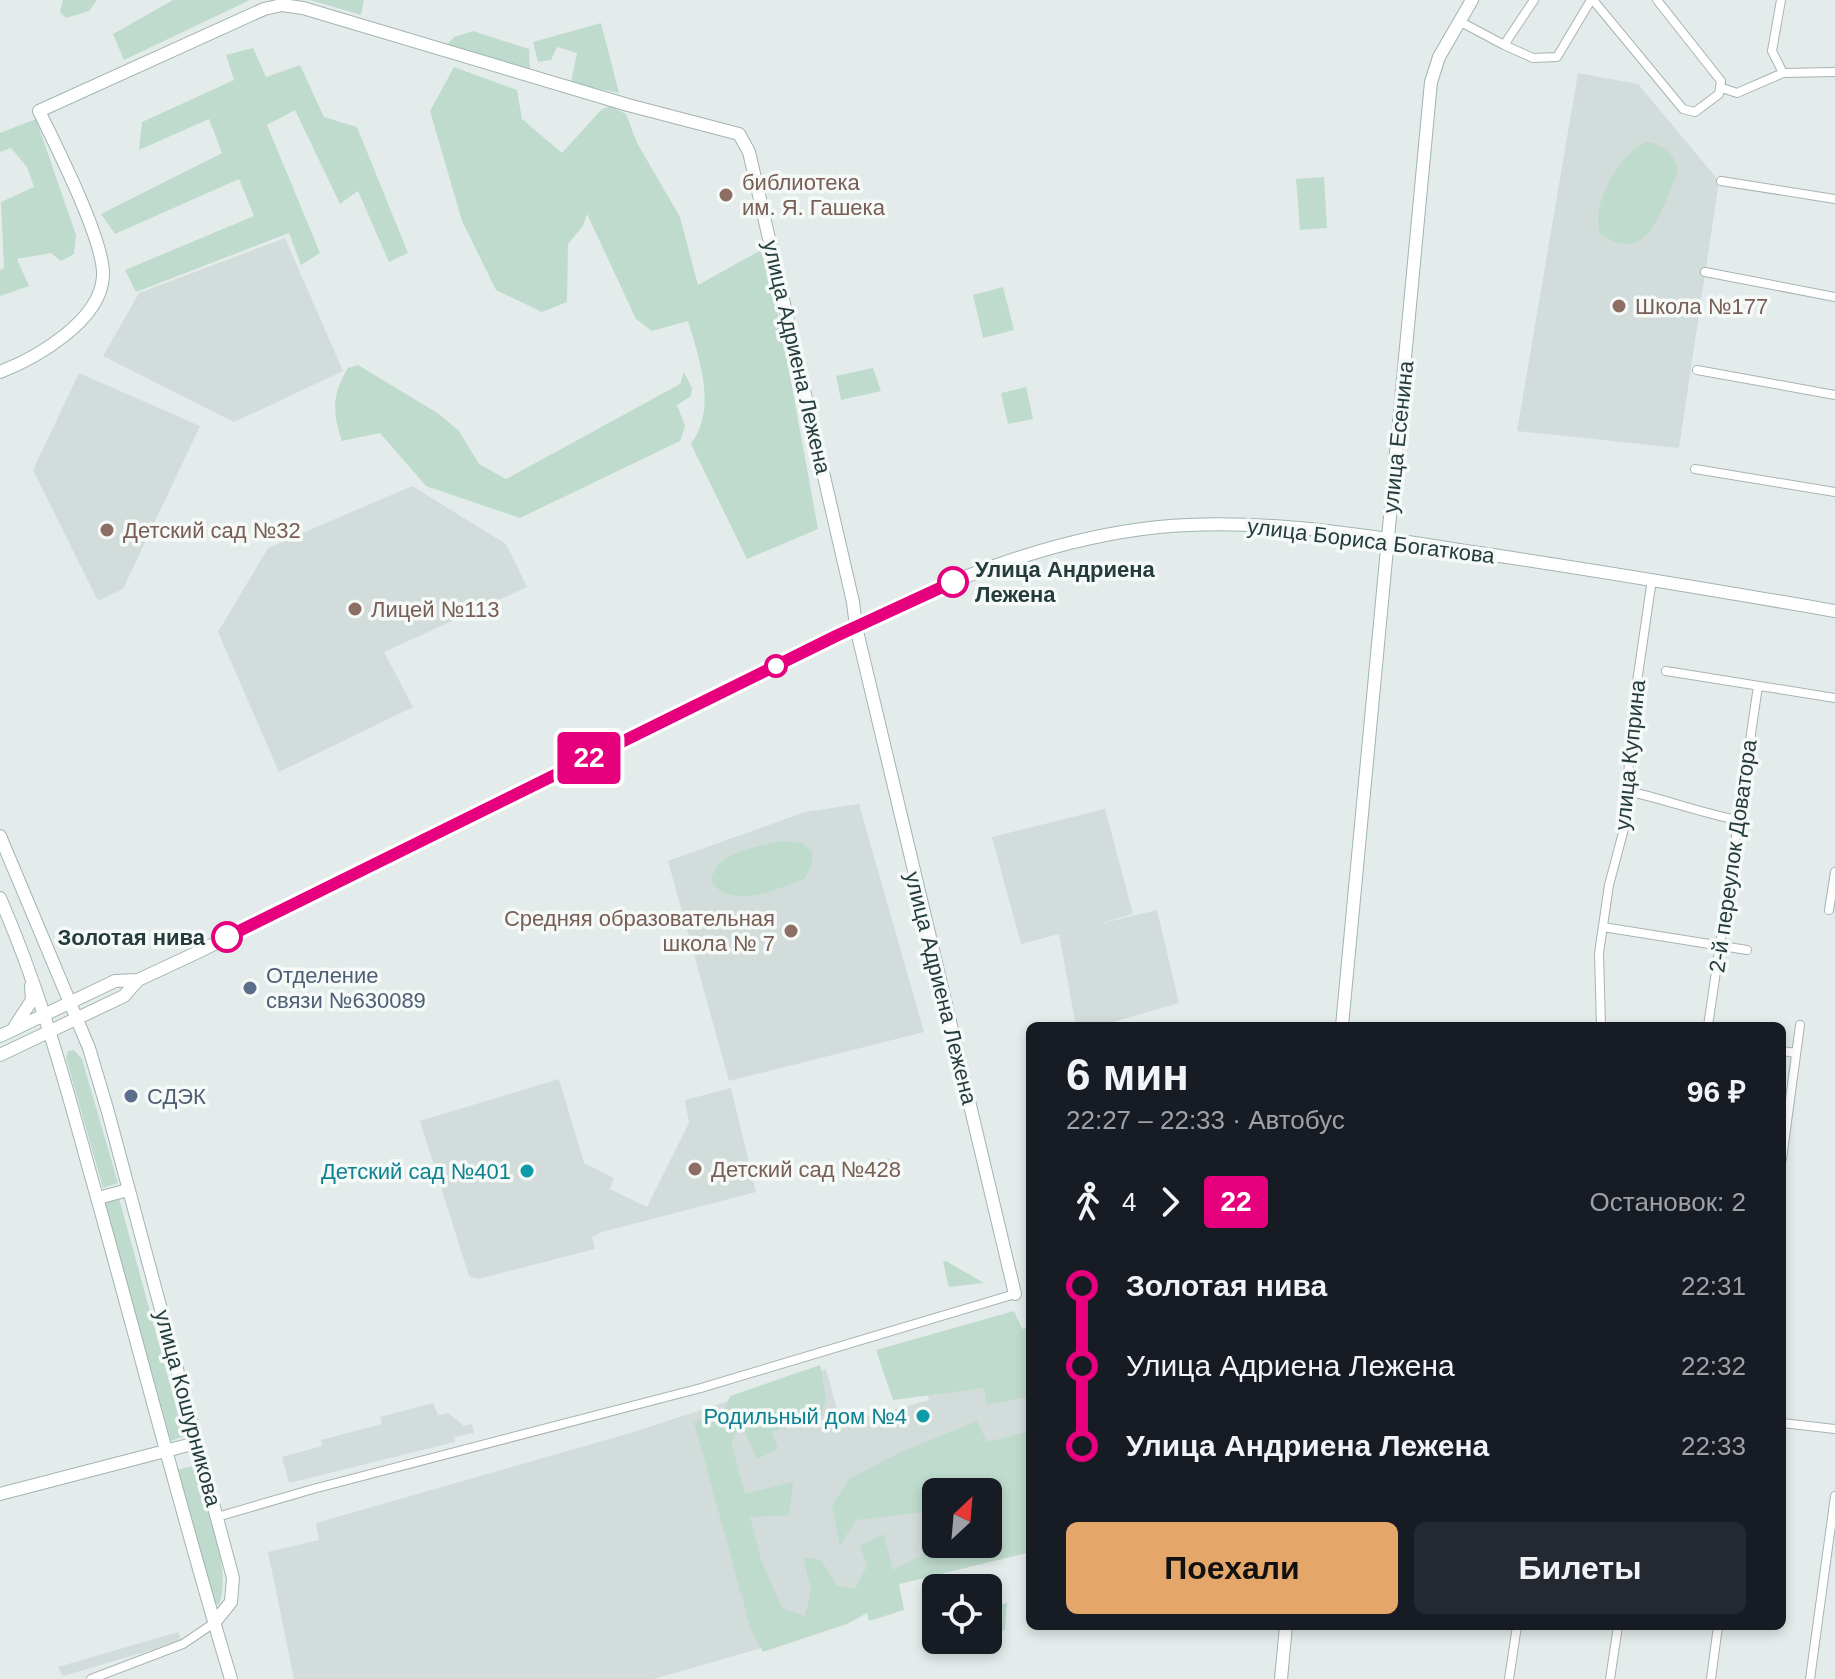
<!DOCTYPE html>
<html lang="ru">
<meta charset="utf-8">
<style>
body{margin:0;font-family:Helvetica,sans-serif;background:#242831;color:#f1f3f6;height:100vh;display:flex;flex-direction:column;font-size:30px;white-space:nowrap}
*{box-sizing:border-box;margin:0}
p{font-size:26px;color:#9ea1a6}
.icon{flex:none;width:44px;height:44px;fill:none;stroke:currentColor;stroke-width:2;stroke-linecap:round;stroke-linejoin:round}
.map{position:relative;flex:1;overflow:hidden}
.panel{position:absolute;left:1026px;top:1022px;width:760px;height:608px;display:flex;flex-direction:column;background:#171b24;border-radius:12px;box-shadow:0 4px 12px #0003}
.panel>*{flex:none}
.badge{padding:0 16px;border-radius:6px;font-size:28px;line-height:52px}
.needle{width:52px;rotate:26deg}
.tools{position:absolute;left:922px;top:1478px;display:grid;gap:16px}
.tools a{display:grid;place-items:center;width:80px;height:80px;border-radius:12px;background:#171b24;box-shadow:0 4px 12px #0003;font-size:40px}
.map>.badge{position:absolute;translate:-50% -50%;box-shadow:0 0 0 4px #fff}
.legs{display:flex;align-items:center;gap:12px;height:88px;padding:0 40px;font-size:26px}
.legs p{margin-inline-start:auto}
.headline{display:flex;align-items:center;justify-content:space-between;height:136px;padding:0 40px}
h1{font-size:44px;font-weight:800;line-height:60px}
.action{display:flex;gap:16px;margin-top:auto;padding:16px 40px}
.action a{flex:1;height:92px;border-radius:12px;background:#e5a769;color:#111;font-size:32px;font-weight:800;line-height:92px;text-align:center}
.action a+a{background:#242831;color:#f1f3f6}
ul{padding:0 40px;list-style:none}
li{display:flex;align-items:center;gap:28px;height:80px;font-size:30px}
li i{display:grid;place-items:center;width:12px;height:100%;margin:0 10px;background:currentColor}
li i::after{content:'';width:20px;height:20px;margin:-10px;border:6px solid;border-radius:50%;background:#171b24}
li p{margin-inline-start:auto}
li:first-child i{background:linear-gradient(#0000 50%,currentColor 0)}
li:last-child i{background:linear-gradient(currentColor 50%,#0000 0)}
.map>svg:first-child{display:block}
.built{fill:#d2dcda;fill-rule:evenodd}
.green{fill:#bfdbce}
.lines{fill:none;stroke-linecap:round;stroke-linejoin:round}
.street-casing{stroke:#a7b4b3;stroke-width:10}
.secondary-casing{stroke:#a0b4b2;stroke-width:14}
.street{stroke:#fff;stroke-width:8}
.secondary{stroke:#fff;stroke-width:12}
.line-1-casing{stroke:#fff;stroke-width:18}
.line-1{stroke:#e6007e;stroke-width:12}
.education-dot{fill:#8d6e63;stroke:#f5f9f8;stroke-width:3}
.stop-1-dot{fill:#fff;stroke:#e6007e;stroke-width:4}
.service-dot{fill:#5c6f8a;stroke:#f5f9f8;stroke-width:3}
.culture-dot{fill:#0f9aa8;stroke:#f5f9f8;stroke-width:3}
.labels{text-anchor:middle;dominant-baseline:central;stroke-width:7;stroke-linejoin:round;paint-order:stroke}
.education-label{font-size:22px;fill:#785e54;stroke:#f5f9f8;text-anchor:start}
.street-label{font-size:22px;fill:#253c3c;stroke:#f5f9f8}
.stop-label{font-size:22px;font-weight:bold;fill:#253c3c;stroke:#f5f9f8;text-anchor:start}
.service-label{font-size:22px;fill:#4e5e75;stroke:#f5f9f8;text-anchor:start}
.culture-label{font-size:22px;fill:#0d838f;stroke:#f5f9f8;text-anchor:end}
</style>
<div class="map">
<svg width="1835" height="1679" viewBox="0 0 1835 1679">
<rect width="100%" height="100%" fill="#e4eceb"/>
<!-- built -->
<path class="built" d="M 1578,73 L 1638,84 L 1719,181 L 1679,448 L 1517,431 Z
M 285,238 L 343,371 L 234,422 L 103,356 L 139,293 Z
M 79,373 L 200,426 L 123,589 L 98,601 L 33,470 Z
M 412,486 L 506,544 L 527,587 L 384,652 L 413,707 L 279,772 L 218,632 L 268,548 Z
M 859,804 L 924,1032 L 729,1081 L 668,861 L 805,812 Z
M 1105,809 L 1133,914 L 1095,925 L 1157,910 L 1179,1003 L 1099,1026 L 1076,1026 L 1059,934 L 1021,944 L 992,837 Z
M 559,1079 L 584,1163 L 614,1178 L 610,1189 L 647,1207 L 689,1123 L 685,1100 L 731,1088 L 756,1192 L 602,1232 L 592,1237 L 595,1249 L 478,1279 L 469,1276 L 420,1121 Z
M 1030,1327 L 1030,1552 L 899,1584 L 775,1644 L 654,1679 L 294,1679 L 268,1552 L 319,1540 L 316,1523 L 634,1432 L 826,1369 L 841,1424 L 929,1400 L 917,1356 ZM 936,1492 L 988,1492 L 988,1544 L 936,1544 Z
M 433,1403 L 438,1415 L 448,1413 L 464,1426 L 472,1424 L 474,1433 L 454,1437 L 455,1442 L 289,1483 L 282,1457 L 322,1446 L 321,1440 L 382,1424 L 380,1417 Z
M 178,1632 L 182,1641 L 63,1676 L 58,1667 Z"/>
<!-- green -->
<path class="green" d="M 63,0 L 97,0 L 89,11 L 66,18 L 60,12 Z
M 173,0 L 250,0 L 124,60 L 113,34 Z
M 310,0 L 364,0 L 361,15 Z
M 601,23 L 619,93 L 571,83 L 577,53 L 557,47 L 551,60 L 538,62 L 533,42 Z
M 473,31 L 529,49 L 530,71 L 446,46 L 454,37 Z
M 253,48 L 266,77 L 300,65 L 324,117 L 357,127 L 408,253 L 389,262 L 358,191 L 340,204 L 295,110 L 267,125 L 320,253 L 301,265 L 289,233 L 136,292 L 125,270 L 254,216 L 239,179 L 115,234 L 101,214 L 222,153 L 209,119 L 139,150 L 142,122 L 234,80 L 226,55 Z
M 454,67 L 517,90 L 522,119 L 562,153 L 601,110 L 610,106 L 626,114 L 637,143 L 680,217 L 698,285 L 761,250 L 781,326 L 818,529 L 747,559 L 691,444 C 717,408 700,361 688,321 L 652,331 L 636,319 L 587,214 L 583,226 L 568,244 L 567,302 L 542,312 L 496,290 L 462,221 L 430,111 Z
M 36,119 L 76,235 L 74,254 L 61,261 L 51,253 L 17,259 L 29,286 L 0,296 L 0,270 L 4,268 L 1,202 L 34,187 L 27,167 L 11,148 L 0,152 L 0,133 Z
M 1647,142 C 1665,145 1675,154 1678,172 C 1662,207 1648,270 1600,233 C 1590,205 1620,152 1647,142 Z
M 1324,177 L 1327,228 L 1300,230 L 1296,179 Z
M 1003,287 L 1014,330 L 983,338 L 973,295 Z
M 358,365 L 439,414 L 459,431 L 479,464 L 506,479 L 680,384 L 684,372 L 692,388 L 691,396 L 677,405 L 685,426 L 680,441 L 520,518 L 426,486 L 380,433 L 342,441 C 332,412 332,394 348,368 Z
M 873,368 L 881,391 L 841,400 L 836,376 Z
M 1026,387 L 1033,419 L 1008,424 L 1001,393 Z
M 781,841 L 802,843 L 812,852 L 812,865 L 805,878 C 779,889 730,911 711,881 C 716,851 755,848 781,841 Z
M 74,1050 L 82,1059 L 118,1183 L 103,1188 L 66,1058 L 68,1051 Z
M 890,1159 L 894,1172 L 868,1179 L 864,1166 Z
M 119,1198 L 184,1436 L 171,1441 L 104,1202 Z
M 946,1261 L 984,1283 L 949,1287 L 943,1262 Z
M 1014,1311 L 1022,1329 L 1030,1327 L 1030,1421 L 1025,1397 L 987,1405 L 984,1388 L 893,1400 L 876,1350 Z
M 820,1365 L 826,1398 L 821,1416 L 772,1432 L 778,1449 L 757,1459 L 741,1423 L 731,1442 L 745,1494 L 793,1482 L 789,1515 L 750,1517 L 762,1563 L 782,1608 L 805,1616 L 811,1590 L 803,1557 L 821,1560 L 837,1586 L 855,1589 L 867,1566 L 860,1546 L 884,1534 L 893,1570 L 922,1555 L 936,1524 L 936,1544 L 988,1544 L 988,1492 L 936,1492 L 936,1523 L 933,1511 L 856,1520 L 840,1545 L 832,1506 L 849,1479 L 899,1453 L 977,1421 L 987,1442 L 1030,1431 L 1030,1552 L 899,1584 L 904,1610 L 869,1621 L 867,1613 L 847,1624 L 763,1652 L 751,1630 L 694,1422 L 724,1410 L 730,1396 Z
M 193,1466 C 204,1505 233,1567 219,1605 L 214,1602 L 177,1470 Z
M 1007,1603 L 1005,1630 L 988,1634 L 988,1608 Z"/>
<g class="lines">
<!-- street casing -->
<g class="street-casing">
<path id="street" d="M 1593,0 L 1683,109 L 1695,112 L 1719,94 L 1721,81 L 1657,0
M 1781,0 L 1772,51 L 1783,73
M 1459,21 L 1504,45 L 1534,0
M 1504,45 L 1533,58 L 1557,57 L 1591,0
M 1722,88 L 1737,93 L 1783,73 L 1835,72
M 1721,181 L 1835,199
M 1705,272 L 1835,297
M 1697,370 L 1835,395
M 1695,469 L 1835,492
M 1666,671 L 1835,698
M 1627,791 C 1665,799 1700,813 1738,820
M 1829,910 L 1835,872
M 1603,927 L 1747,950
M 1601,1026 L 1599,953 L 1609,885 L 1625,825 L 1632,716 L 1652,579
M 1708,1026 L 1758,686
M 1782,1051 L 1796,1053
M 1782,1159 L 1800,1025
M 1782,1423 L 1835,1429
M 217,1517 L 313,1489 L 701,1388 L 1015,1294
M 91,1679 L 183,1644 L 214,1623
M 1509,1679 L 1517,1626
M 1610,1679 L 1618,1626
M 1711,1679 L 1718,1626
M 1810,1679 L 1835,1496"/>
</g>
<!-- secondary casing -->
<g class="secondary-casing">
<path id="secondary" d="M 0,372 C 36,358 101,321 103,276 C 105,242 56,146 39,111 L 264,9 L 282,5 L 303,8 L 628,105 L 739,134 L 749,152 L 853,602 L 856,627 L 1015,1294
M 0,836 L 89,1048 L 108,1112 L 233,1578 L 231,1602 L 214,1623
M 0,898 C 38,985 64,1077 89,1169 C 137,1339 180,1510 231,1679
M 15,1026 L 32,1000 L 31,986
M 1342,1026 L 1431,82 L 1439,57 L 1472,0
M 0,1036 L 115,981 L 138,980 L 196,953 C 363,870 530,787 697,705 C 845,632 993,544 1159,527 C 1264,517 1370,536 1473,552 C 1594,570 1714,590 1835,611
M 0,1055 L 124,996 L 138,980
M 98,1198 L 128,1190
M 0,1494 L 196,1443
M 1281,1679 L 1286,1626"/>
</g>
<!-- street -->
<use href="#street" class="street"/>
<!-- secondary -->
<use href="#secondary" class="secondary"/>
</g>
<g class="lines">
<!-- line-1 casing -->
<g class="line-1-casing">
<path id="line-1" d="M 227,937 L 836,636 L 953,582"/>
</g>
<!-- line-1 -->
<use href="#line-1" class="line-1"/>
</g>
<!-- markers -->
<g class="education-dot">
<circle cx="726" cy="195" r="8"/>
<circle cx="1619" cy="306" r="8"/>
<circle cx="107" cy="530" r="8"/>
<circle cx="355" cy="609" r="8"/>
<circle cx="791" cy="931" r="8"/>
<circle cx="695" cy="1169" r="8"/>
</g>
<g class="stop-1-dot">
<circle cx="953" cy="582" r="14"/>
<circle cx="776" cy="666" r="10"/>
<circle cx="227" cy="937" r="14"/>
</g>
<g class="service-dot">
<circle cx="250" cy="988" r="8"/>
<circle cx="131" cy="1096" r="8"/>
</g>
<g class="culture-dot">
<circle cx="527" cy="1171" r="8"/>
<circle cx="923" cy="1416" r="8"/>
</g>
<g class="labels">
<!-- education labels -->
<g class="education-label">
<text x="742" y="182">библиотека<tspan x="742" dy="25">им. Я. Гашека</tspan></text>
<text x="1635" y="306">Школа №177</text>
<text x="123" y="530">Детский сад №32</text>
<text x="371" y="609">Лицей №113</text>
<text x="775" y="918" text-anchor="end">Средняя образовательная<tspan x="775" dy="25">школа № 7</tspan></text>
<text x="711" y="1169">Детский сад №428</text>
</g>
<!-- street labels -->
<g class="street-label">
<text transform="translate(797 357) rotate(77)">улица Адриена Лежена</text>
<text transform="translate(1398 437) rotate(-84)">улица Есенина</text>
<text transform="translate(1371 541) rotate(7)">улица Бориса Богаткова</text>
<text transform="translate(1630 755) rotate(-84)">улица Куприна</text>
<text transform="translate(1733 856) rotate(-82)">2-й переулок Доватора</text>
<text transform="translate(941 988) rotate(76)">улица Адриена Лежена</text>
<text transform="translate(188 1408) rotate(75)">улица Кошурникова</text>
</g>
<!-- stop labels -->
<g class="stop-label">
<text x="975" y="569">Улица Андриена<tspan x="975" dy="25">Лежена</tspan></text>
<text x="205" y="937" text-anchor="end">Золотая нива</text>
</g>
<!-- service labels -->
<g class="service-label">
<text x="266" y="975">Отделение<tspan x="266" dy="25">связи №630089</tspan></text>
<text x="147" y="1096">СДЭК</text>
</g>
<!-- culture labels -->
<g class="culture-label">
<text x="511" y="1171">Детский сад №401</text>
<text x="907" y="1416">Родильный дом №4</text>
</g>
</g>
</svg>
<div class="tools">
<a><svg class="needle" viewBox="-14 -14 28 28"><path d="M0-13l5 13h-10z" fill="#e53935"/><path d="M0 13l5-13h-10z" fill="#9ea1a6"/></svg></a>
<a><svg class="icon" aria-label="locate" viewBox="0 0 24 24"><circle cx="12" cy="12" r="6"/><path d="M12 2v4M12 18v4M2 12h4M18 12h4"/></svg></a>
</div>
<b class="badge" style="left:589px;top:758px;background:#e6007e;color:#fff">22</b>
<section class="panel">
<div class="headline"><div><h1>6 мин</h1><p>22:27 – 22:33 · Автобус</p></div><b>96 ₽</b></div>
<div class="legs"><svg class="icon" aria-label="walk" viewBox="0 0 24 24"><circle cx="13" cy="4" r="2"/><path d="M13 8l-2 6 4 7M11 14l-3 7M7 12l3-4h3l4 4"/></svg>4<svg class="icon" aria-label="forward" viewBox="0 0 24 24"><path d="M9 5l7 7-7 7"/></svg><b class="badge" style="background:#e6007e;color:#fff">22</b><p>Остановок: 2</p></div>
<ul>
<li><i style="color:#e6007e"></i><b>Золотая нива</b><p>22:31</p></li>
<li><i style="color:#e6007e"></i><span>Улица Адриена Лежена</span><p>22:32</p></li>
<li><i style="color:#e6007e"></i><b>Улица Андриена Лежена</b><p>22:33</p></li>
</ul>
<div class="action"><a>Поехали</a><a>Билеты</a></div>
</section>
</div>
